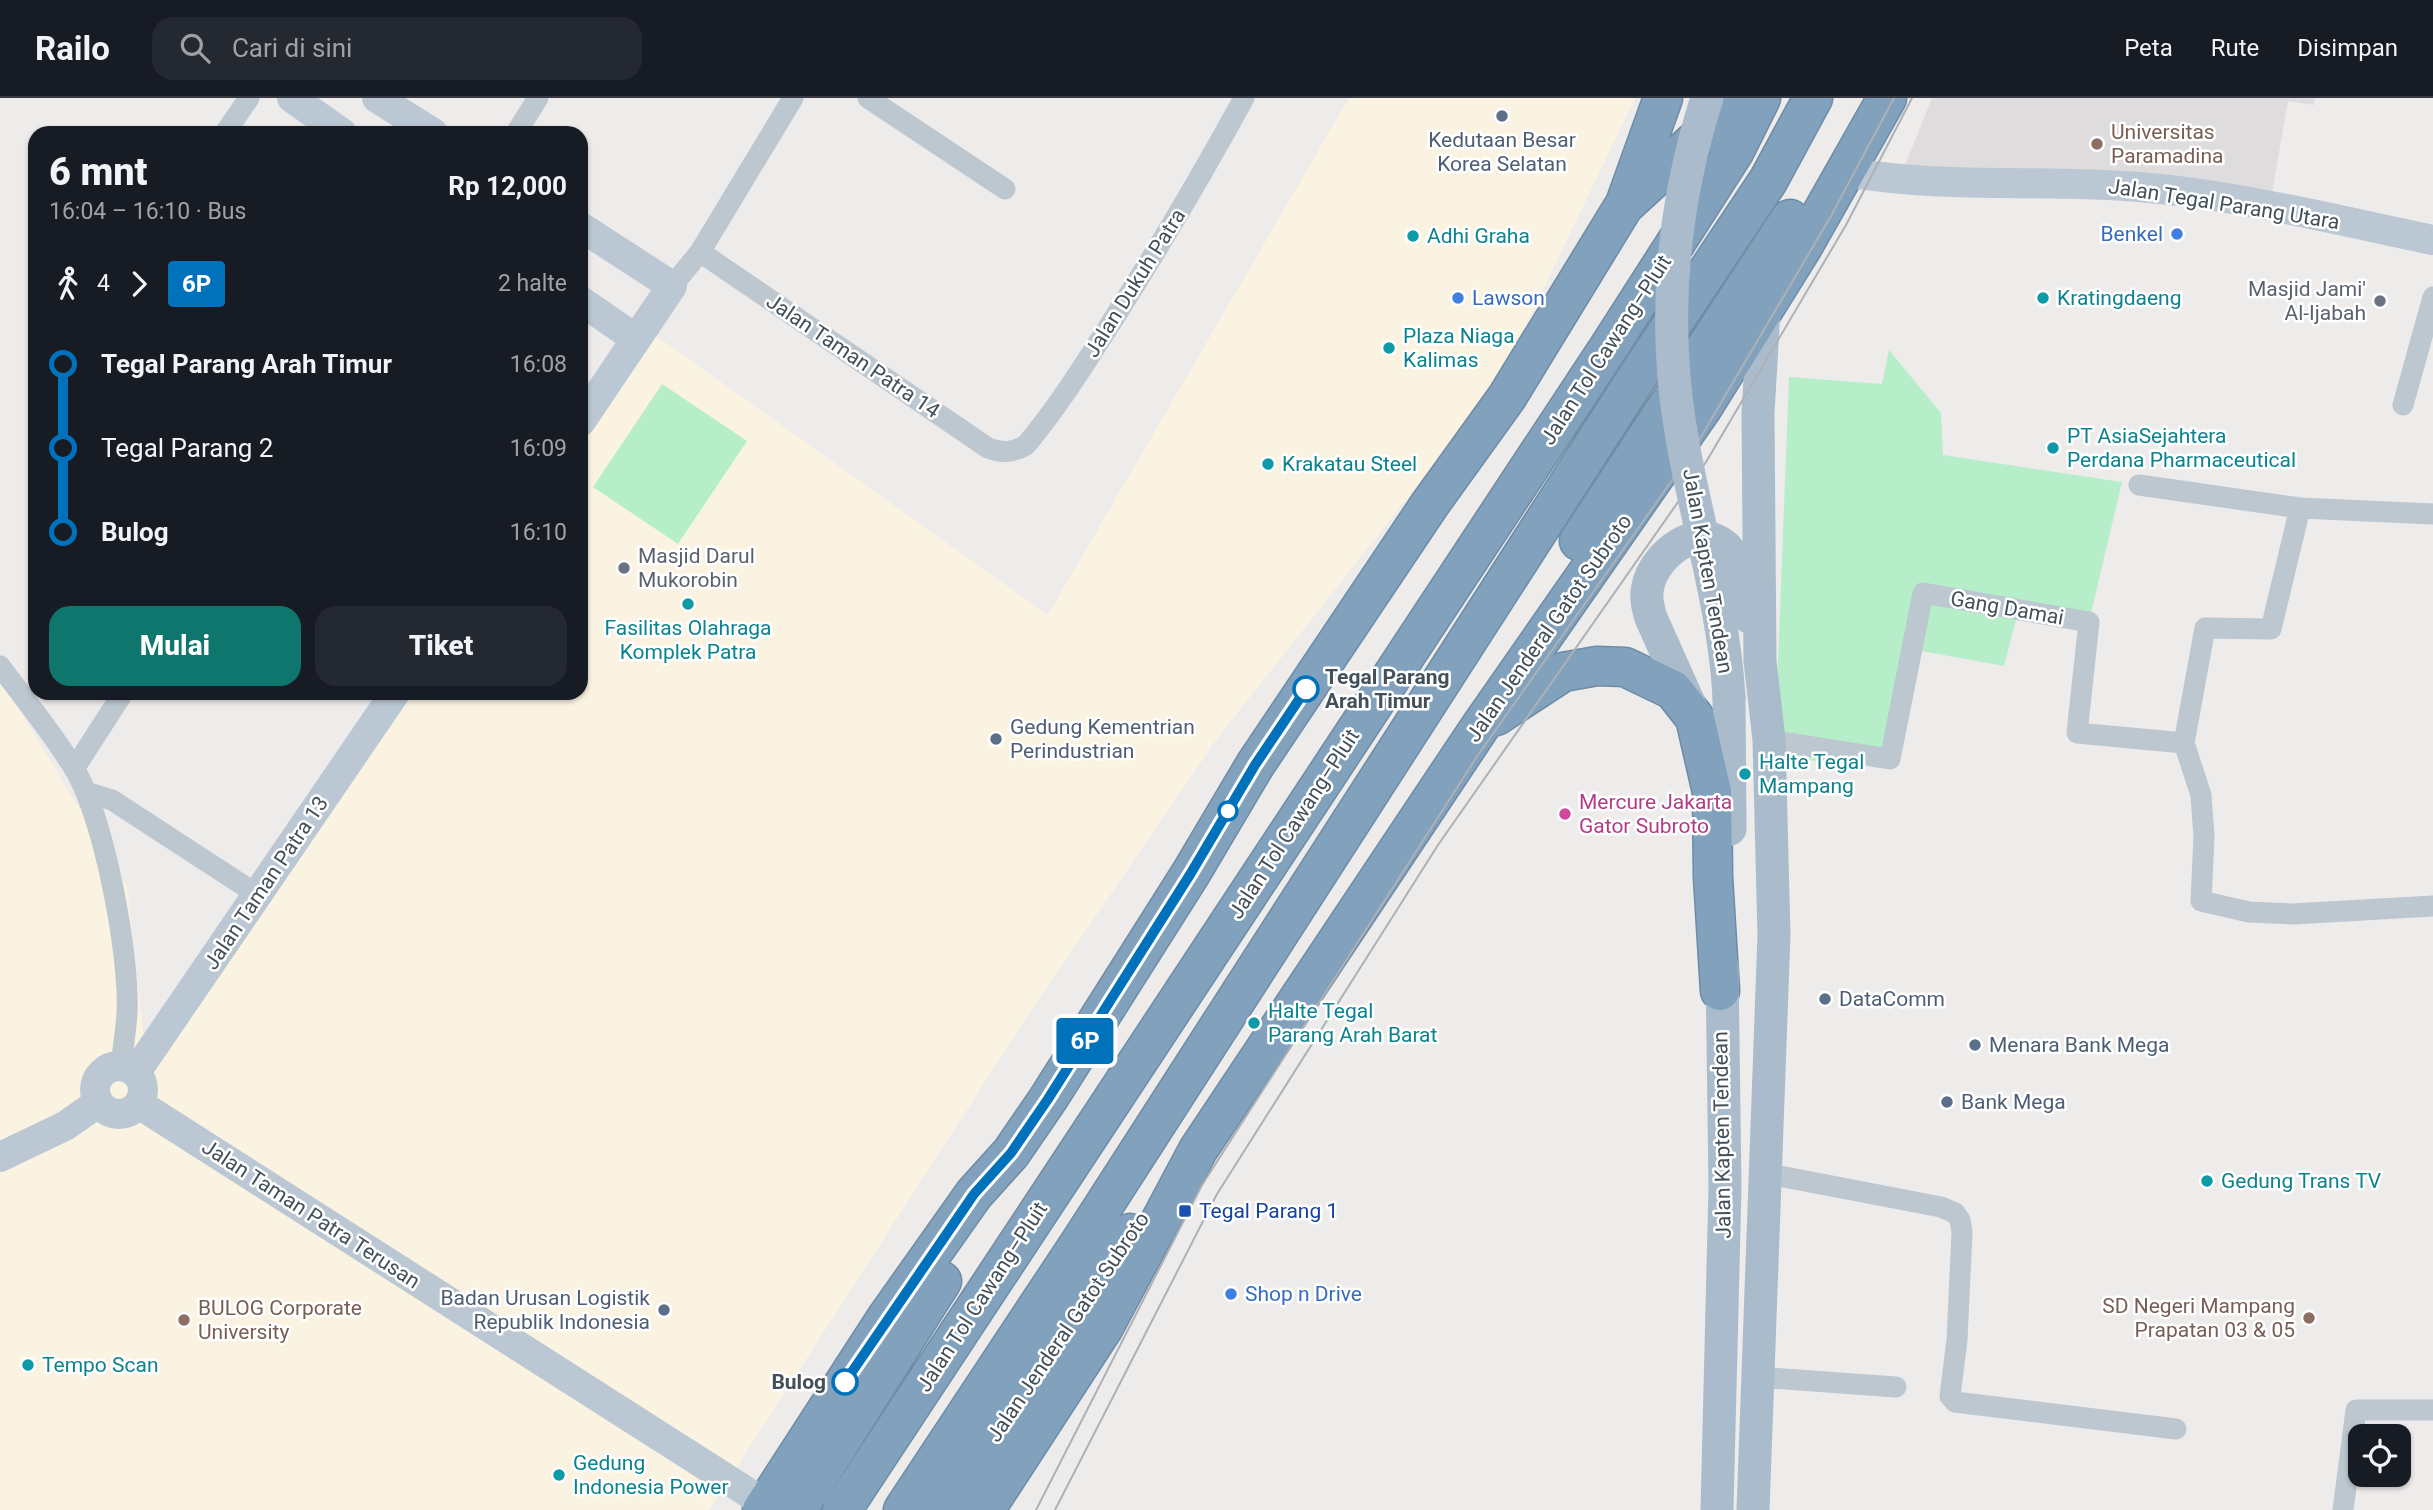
<!DOCTYPE html>
<html lang="id">
<meta charset="utf-8">
<style>
body{margin:0;font-family:Roboto,sans-serif;background:#242831;color:#f1f3f6;height:100vh;display:flex;flex-direction:column;font-size:26px;white-space:nowrap}
*{box-sizing:border-box;margin:0}
p{font-size:23px;color:#9ea1a6}
.icon{flex:none;width:38px;height:38px;fill:none;stroke:currentColor;stroke-width:2;stroke-linecap:round;stroke-linejoin:round}
.map{position:relative;flex:1;overflow:hidden}
.drawer{position:absolute;left:28px;top:28px;width:560px;height:574px;display:flex;flex-direction:column;background:#171b24;border-radius:21px;box-shadow:0 2px 5px #0004}
.drawer>*{flex:none}
.badge{padding:0 14px;border-radius:5px;font-size:24px;line-height:46px}
.controls{position:absolute;left:2348px;top:1326px;display:grid;gap:14px}
.controls a{display:grid;place-items:center;width:63px;height:63px;border-radius:14px;background:#171b24;box-shadow:0 2px 5px #0004;font-size:35px}
.map>.badge{position:absolute;translate:-50% -50%;box-shadow:0 0 0 4px #fff}
.legs{display:flex;align-items:center;gap:10px;height:77px;padding:0 21px;font-size:23px}
.legs p{margin-inline-start:auto}
.overview{display:flex;align-items:center;justify-content:space-between;height:119px;padding:0 21px}
h1{font-size:38px;font-weight:800;line-height:52px}
.button{display:flex;gap:14px;margin-top:auto;padding:14px 21px}
.button a{flex:1;height:80px;border-radius:21px;background:#0f766e;color:#fff;font-size:28px;font-weight:800;line-height:80px;text-align:center}
.button a+a{background:#242831;color:#f1f3f6}
ul{padding:0 21px;list-style:none}
li{display:flex;align-items:center;gap:24px;height:84px;font-size:26px}
li i{display:grid;place-items:center;width:10px;height:100%;margin:0 9px;background:currentColor}
li i::after{content:'';width:18px;height:18px;margin:-9px;border:5px solid;border-radius:50%;background:#171b24}
li p{margin-inline-start:auto}
li:first-child i{background:linear-gradient(#0000 50%,currentColor 0)}
li:last-child i{background:linear-gradient(currentColor 50%,#0000 0)}
header{display:flex;align-items:center;gap:42px;box-sizing:border-box;height:98px;padding:0 35px;background:#171b24;border-bottom:2px solid #363941}
header strong{font-size:33px}
nav{display:flex;gap:38px;margin-inline-start:auto;font-size:24px}
.search{width:490px;height:63px;background:#242831;display:flex;align-items:center;gap:18px;box-sizing:border-box;padding:0 24px;border-radius:21px;color:#9ea1a6;font-size:26px}
.map>svg:first-child{display:block}
.commercial{fill:#fbf3e2}
.education{fill:#dfdcdd}
.green{fill:#b7eeca}
.lines{fill:none;stroke-linecap:round;stroke-linejoin:round}
.highway-casing{stroke:#6d8ca8;stroke-width:41}
.street{stroke:#bcc7cf;stroke-width:21}
.secondary{stroke:#bbc8d3;stroke-width:30}
.primary{stroke:#aabccc;stroke-width:33}
.highway{stroke:#81a1bc;stroke-width:38}
.tram{stroke:#adb1b6;stroke-width:2}
.primary-bridge{stroke:#aabccc;stroke-width:33}
.line-1-casing{stroke:#fff;stroke-width:16}
.line-1{stroke:#0072bc;stroke-width:10}
.service-dot{fill:#5c6f8a;stroke:#fff;stroke-width:2.5}
.education-dot{fill:#8d6e63;stroke:#fff;stroke-width:2.5}
.shop-dot{fill:#3f7fe0;stroke:#fff;stroke-width:2.5}
.culture-dot{fill:#0f9aa8;stroke:#fff;stroke-width:2.5}
.worship-dot{fill:#6b7280;stroke:#fff;stroke-width:2.5}
.stop-1-dot{fill:#fff;stroke:#0072bc;stroke-width:3.5}
.hotel-dot{fill:#d1479c;stroke:#fff;stroke-width:2.5}
.transit-dot{fill:#1a4fb4;stroke:#fff;stroke-width:2.5}
.labels{text-anchor:middle;dominant-baseline:central;stroke-width:5;stroke-linejoin:round;paint-order:stroke}
.education-label{font-size:21px;fill:#785e54;stroke:#fff;text-anchor:start}
.service-label{font-size:21px;fill:#4e5e75;stroke:#fff;text-anchor:start}
.street-label{font-size:21px;fill:#445059;stroke:#fff}
.shop-label{font-size:21px;fill:#366cbe;stroke:#fff;text-anchor:start}
.culture-label{font-size:21px;fill:#0d838f;stroke:#fff;text-anchor:start}
.worship-label{font-size:21px;fill:#5b616d;stroke:#fff;text-anchor:end}
.stop-label{font-size:21px;font-weight:bold;fill:#445059;stroke:#fff;text-anchor:start}
.hotel-label{font-size:21px;fill:#b23c85;stroke:#fff;text-anchor:start}
.transit-label{font-size:21px;fill:#164399;stroke:#fff;text-anchor:start}
</style>
<header>
<strong>Railo</strong>
<div class="search"><svg class="icon" aria-label="search" viewBox="0 0 24 24"><circle cx="10" cy="10" r="6"/><path d="M15 15l6 6"/></svg>Cari di sini</div>
<nav><a>Peta</a><a>Rute</a><a>Disimpan</a></nav>
</header>
<div class="map">
<svg width="2433" height="1412" viewBox="0 0 2433 1412">
<rect width="100%" height="100%" fill="#eeebeb"/>
<!-- commercial -->
<path class="commercial" d="M 1349,0 L 1635,0 L 1498,285 L 1216,642 L 1026,920 L 709,1412 L 0,1412 L 0,580 L 127,789 L 147,967 L 404,595 L 581,595 L 581,338 L 652,235 L 1048,517 Z"/>
<!-- education -->
<path class="education" d="M 1932,0 L 2315,0 L 2314,7 L 2288,3 L 2269,112 L 1903,72 Z"/>
<!-- green -->
<path class="green" d="M 1889,252 L 1941,315 L 1943,357 L 2122,384 L 2089,524 L 2017,518 L 2004,568 L 1916,552 L 1888,664 L 1777,662 L 1775,642 L 1789,279 L 1882,286 Z
M 662,286 L 747,343 L 678,446 L 593,389 Z"/>
<g class="lines">
<!-- highway casing -->
<g class="highway-casing">
<path id="highway" d="M 1627,105 L 1709,30 L 1729,0
M 1579,443 L 1790,121
M 1496,618 L 1563,574 L 1597,568 L 1625,569 L 1673,592 L 1695,620 L 1712,694 L 1713,779 L 1720,893
M 762,1412 L 887,1219 L 974,1096 L 1011,1055 L 1048,1001 L 1191,775 L 1255,667 L 1430,406 L 1507,299 L 1625,106 L 1663,0
M 797,1412 L 942,1183
M 842,1412 L 1609,249 L 1734,54 L 1761,0
M 903,1412 L 1081,1143 L 1643,270 L 1768,83 L 1813,0
M 945,1412 L 1130,1135
M 985,1412 L 1104,1229 L 1198,1052 L 1480,629 L 1703,309 L 1802,150 L 1887,0"/>
</g>
<!-- street -->
<path class="street" d="M 868,0 L 1005,91
M 225,35 L 249,0
M 516,35 L 538,0
M 700,154 L 988,350 C 1002,355 1013,355 1026,347 C 1058,309 1084,267 1111,225 C 1158,151 1202,77 1244,0
M 672,188 L 700,154 L 793,0
M 2403,307 L 2433,199
M 2139,387 L 2300,410 L 2433,416
M 0,568 C 25,602 53,635 75,672 C 104,720 130,858 127,915 C 126,932 123,950 121,968
M 1769,642 L 1890,661 L 1923,495 L 2089,524 L 2077,635 L 2184,645 L 2201,697 L 2204,739 L 2201,803 L 2249,814 L 2293,816 L 2433,808
M 2184,645 L 2205,530 L 2271,531 L 2300,410
M 74,671 L 123,595
M 86,694 L 112,702 L 258,797
M 1764,1075 L 1941,1109 L 1955,1115 L 1960,1122 L 1962,1134 L 1957,1242 L 1950,1298 L 1955,1304 L 2176,1331
M 1756,1279 L 1896,1289
M 2343,1412 L 2356,1312 L 2433,1312"/>
<!-- secondary -->
<path class="secondary" d="M 292,0 L 342,35
M 377,0 L 433,35
M 1847,74 C 1943,91 2042,81 2139,89 C 2238,97 2336,122 2433,142
M 581,129 L 672,188 L 581,323
M 581,203 L 636,241
M95 992a24 24 0 1 1 48 0a24 24 0 1 1-48 0Z
M 136,974 L 395,595
M 139,1006 L 766,1406
M 0,1059 L 65,1028 L 98,1005"/>
<!-- primary -->
<path class="primary" d="M 1729,599 L 1730,731
M 1693,614 L 1651,520 C 1648,510 1645,499 1648,488 C 1654,458 1696,423 1725,448 C 1739,460 1745,502 1749,519
M 1717,1412 L 1725,1089 L 1722,869
M 1753,1412 L 1774,837 L 1769,642 L 1760,563 L 1758,315 L 1764,212"/>
<!-- highway -->
<use href="#highway" class="highway"/>
<!-- tram -->
<path class="tram" d="M 1036,1412 L 1202,1087 L 1478,657 L 1692,354 L 1831,118 L 1894,0
M 1055,1412 L 1217,1096 L 1438,747 L 1706,364 L 1846,127 L 1912,0"/>
<!-- primary-bridge -->
<path class="primary-bridge" d="M 1707,0 C 1678,91 1666,184 1674,279 C 1683,387 1723,490 1729,599"/>
</g>
<g class="lines">
<!-- line-1 casing -->
<g class="line-1-casing">
<path id="line-1" d="M 845,1284 L 974,1096 L 1011,1055 L 1048,1001 L 1191,775 L 1255,667 L 1306,591"/>
</g>
<!-- line-1 -->
<use href="#line-1" class="line-1"/>
</g>
<!-- markers -->
<g class="service-dot">
<circle cx="1502" cy="18" r="7"/>
<circle cx="996" cy="641" r="7"/>
<circle cx="1825" cy="901" r="7"/>
<circle cx="1975" cy="947" r="7"/>
<circle cx="1947" cy="1004" r="7"/>
<circle cx="664" cy="1212" r="7"/>
</g>
<g class="education-dot">
<circle cx="2097" cy="46" r="7"/>
<circle cx="2309" cy="1220" r="7"/>
<circle cx="184" cy="1222" r="7"/>
</g>
<g class="shop-dot">
<circle cx="2177" cy="136" r="7"/>
<circle cx="1458" cy="200" r="7"/>
<circle cx="1231" cy="1196" r="7"/>
</g>
<g class="culture-dot">
<circle cx="1413" cy="138" r="7"/>
<circle cx="2043" cy="200" r="7"/>
<circle cx="1389" cy="250" r="7"/>
<circle cx="2053" cy="350" r="7"/>
<circle cx="1268" cy="366" r="7"/>
<circle cx="688" cy="506" r="7"/>
<circle cx="1745" cy="676" r="7"/>
<circle cx="1254" cy="925" r="7"/>
<circle cx="2207" cy="1083" r="7"/>
<circle cx="28" cy="1267" r="7"/>
<circle cx="559" cy="1377" r="7"/>
</g>
<g class="worship-dot">
<circle cx="2380" cy="203" r="7"/>
<circle cx="624" cy="470" r="7"/>
</g>
<g class="stop-1-dot">
<circle cx="1306" cy="591" r="12"/>
<circle cx="1228" cy="713" r="9"/>
<circle cx="845" cy="1284" r="12"/>
</g>
<circle class="hotel-dot" cx="1565" cy="716" r="7"/>
<rect class="transit-dot" x="1178" y="1106" width="14" height="14" rx="3.5"/>
<g class="labels">
<!-- education labels -->
<g class="education-label">
<text x="2111" y="34">Universitas<tspan x="2111" dy="24">Paramadina</tspan></text>
<text x="2295" y="1208" text-anchor="end">SD Negeri Mampang<tspan x="2295" dy="24">Prapatan 03 &amp; 05</tspan></text>
<text x="198" y="1210">BULOG Corporate<tspan x="198" dy="24">University</tspan></text>
</g>
<!-- service labels -->
<g class="service-label">
<text x="1502" y="42" text-anchor="middle">Kedutaan Besar<tspan x="1502" dy="24">Korea Selatan</tspan></text>
<text x="1010" y="629">Gedung Kementrian<tspan x="1010" dy="24">Perindustrian</tspan></text>
<text x="1839" y="901">DataComm</text>
<text x="1989" y="947">Menara Bank Mega</text>
<text x="1961" y="1004">Bank Mega</text>
<text x="650" y="1200" text-anchor="end">Badan Urusan Logistik<tspan x="650" dy="24">Republik Indonesia</tspan></text>
</g>
<!-- street labels -->
<g class="street-label">
<text transform="translate(2224 106) rotate(9)">Jalan Tegal Parang Utara</text>
<text transform="translate(1135 185) rotate(-58)">Jalan Dukuh Patra</text>
<text transform="translate(1606 252) rotate(-57)">Jalan Tol Cawang–Pluit</text>
<text transform="translate(853 258) rotate(34)">Jalan Taman Patra 14</text>
<text transform="translate(1708 473) rotate(80)">Jalan Kapten Tendean</text>
<text transform="translate(2007 510) rotate(10)">Gang Damai</text>
<text transform="translate(1549 530) rotate(-55)">Jalan Jenderal Gatot Subroto</text>
<text transform="translate(1294 726) rotate(-57)">Jalan Tol Cawang–Pluit</text>
<text transform="translate(266 785) rotate(-56)">Jalan Taman Patra 13</text>
<text transform="translate(1722 1037) rotate(-91)">Jalan Kapten Tendean</text>
<text transform="translate(311 1116) rotate(33)">Jalan Taman Patra Terusan</text>
<text transform="translate(982 1199) rotate(-57)">Jalan Tol Cawang–Pluit</text>
<text transform="translate(1068 1229) rotate(-56)">Jalan Jenderal Gatot Subroto</text>
</g>
<!-- shop labels -->
<g class="shop-label">
<text x="2163" y="136" text-anchor="end">Benkel</text>
<text x="1472" y="200">Lawson</text>
<text x="1245" y="1196">Shop n Drive</text>
</g>
<!-- culture labels -->
<g class="culture-label">
<text x="1427" y="138">Adhi Graha</text>
<text x="2057" y="200">Kratingdaeng</text>
<text x="1403" y="238">Plaza Niaga<tspan x="1403" dy="24">Kalimas</tspan></text>
<text x="2067" y="338">PT AsiaSejahtera<tspan x="2067" dy="24">Perdana Pharmaceutical</tspan></text>
<text x="1282" y="366">Krakatau Steel</text>
<text x="688" y="530" text-anchor="middle">Fasilitas Olahraga<tspan x="688" dy="24">Komplek Patra</tspan></text>
<text x="1759" y="664">Halte Tegal<tspan x="1759" dy="24">Mampang</tspan></text>
<text x="1268" y="913">Halte Tegal<tspan x="1268" dy="24">Parang Arah Barat</tspan></text>
<text x="2221" y="1083">Gedung Trans TV</text>
<text x="42" y="1267">Tempo Scan</text>
<text x="573" y="1365">Gedung<tspan x="573" dy="24">Indonesia Power</tspan></text>
</g>
<!-- worship labels -->
<g class="worship-label">
<text x="2366" y="191">Masjid Jami'<tspan x="2366" dy="24">Al-Ijabah</tspan></text>
<text x="638" y="458" text-anchor="start">Masjid Darul<tspan x="638" dy="24">Mukorobin</tspan></text>
</g>
<!-- stop labels -->
<g class="stop-label">
<text x="1325" y="579">Tegal Parang<tspan x="1325" dy="24">Arah Timur</tspan></text>
<text x="826" y="1284" text-anchor="end">Bulog</text>
</g>
<!-- hotel labels -->
<g class="hotel-label">
<text x="1579" y="704">Mercure Jakarta<tspan x="1579" dy="24">Gator Subroto</tspan></text>
</g>
<!-- transit labels -->
<g class="transit-label">
<text x="1199" y="1113">Tegal Parang 1</text>
</g>
</g>
</svg>
<div class="controls">
<a><svg class="icon" aria-label="locate" viewBox="0 0 24 24"><circle cx="12" cy="12" r="6"/><path d="M12 2v4M12 18v4M2 12h4M18 12h4"/></svg></a>
</div>
<b class="badge" style="left:1085px;top:943px;background:#0072bc;color:#fff">6P</b>
<section class="drawer">
<div class="overview"><div><h1>6 mnt</h1><p>16:04 – 16:10 · Bus</p></div><b>Rp 12,000</b></div>
<div class="legs"><svg class="icon" aria-label="walk" viewBox="0 0 24 24"><circle cx="13" cy="4" r="2"/><path d="M13 8l-2 6 4 7M11 14l-3 7M7 12l3-4h3l4 4"/></svg>4<svg class="icon" aria-label="forward" viewBox="0 0 24 24"><path d="M9 5l7 7-7 7"/></svg><b class="badge" style="background:#0072bc;color:#fff">6P</b><p>2 halte</p></div>
<ul>
<li><i style="color:#0072bc"></i><b>Tegal Parang Arah Timur</b><p>16:08</p></li>
<li><i style="color:#0072bc"></i><span>Tegal Parang 2</span><p>16:09</p></li>
<li><i style="color:#0072bc"></i><b>Bulog</b><p>16:10</p></li>
</ul>
<div class="button"><a>Mulai</a><a>Tiket</a></div>
</section>
</div>
